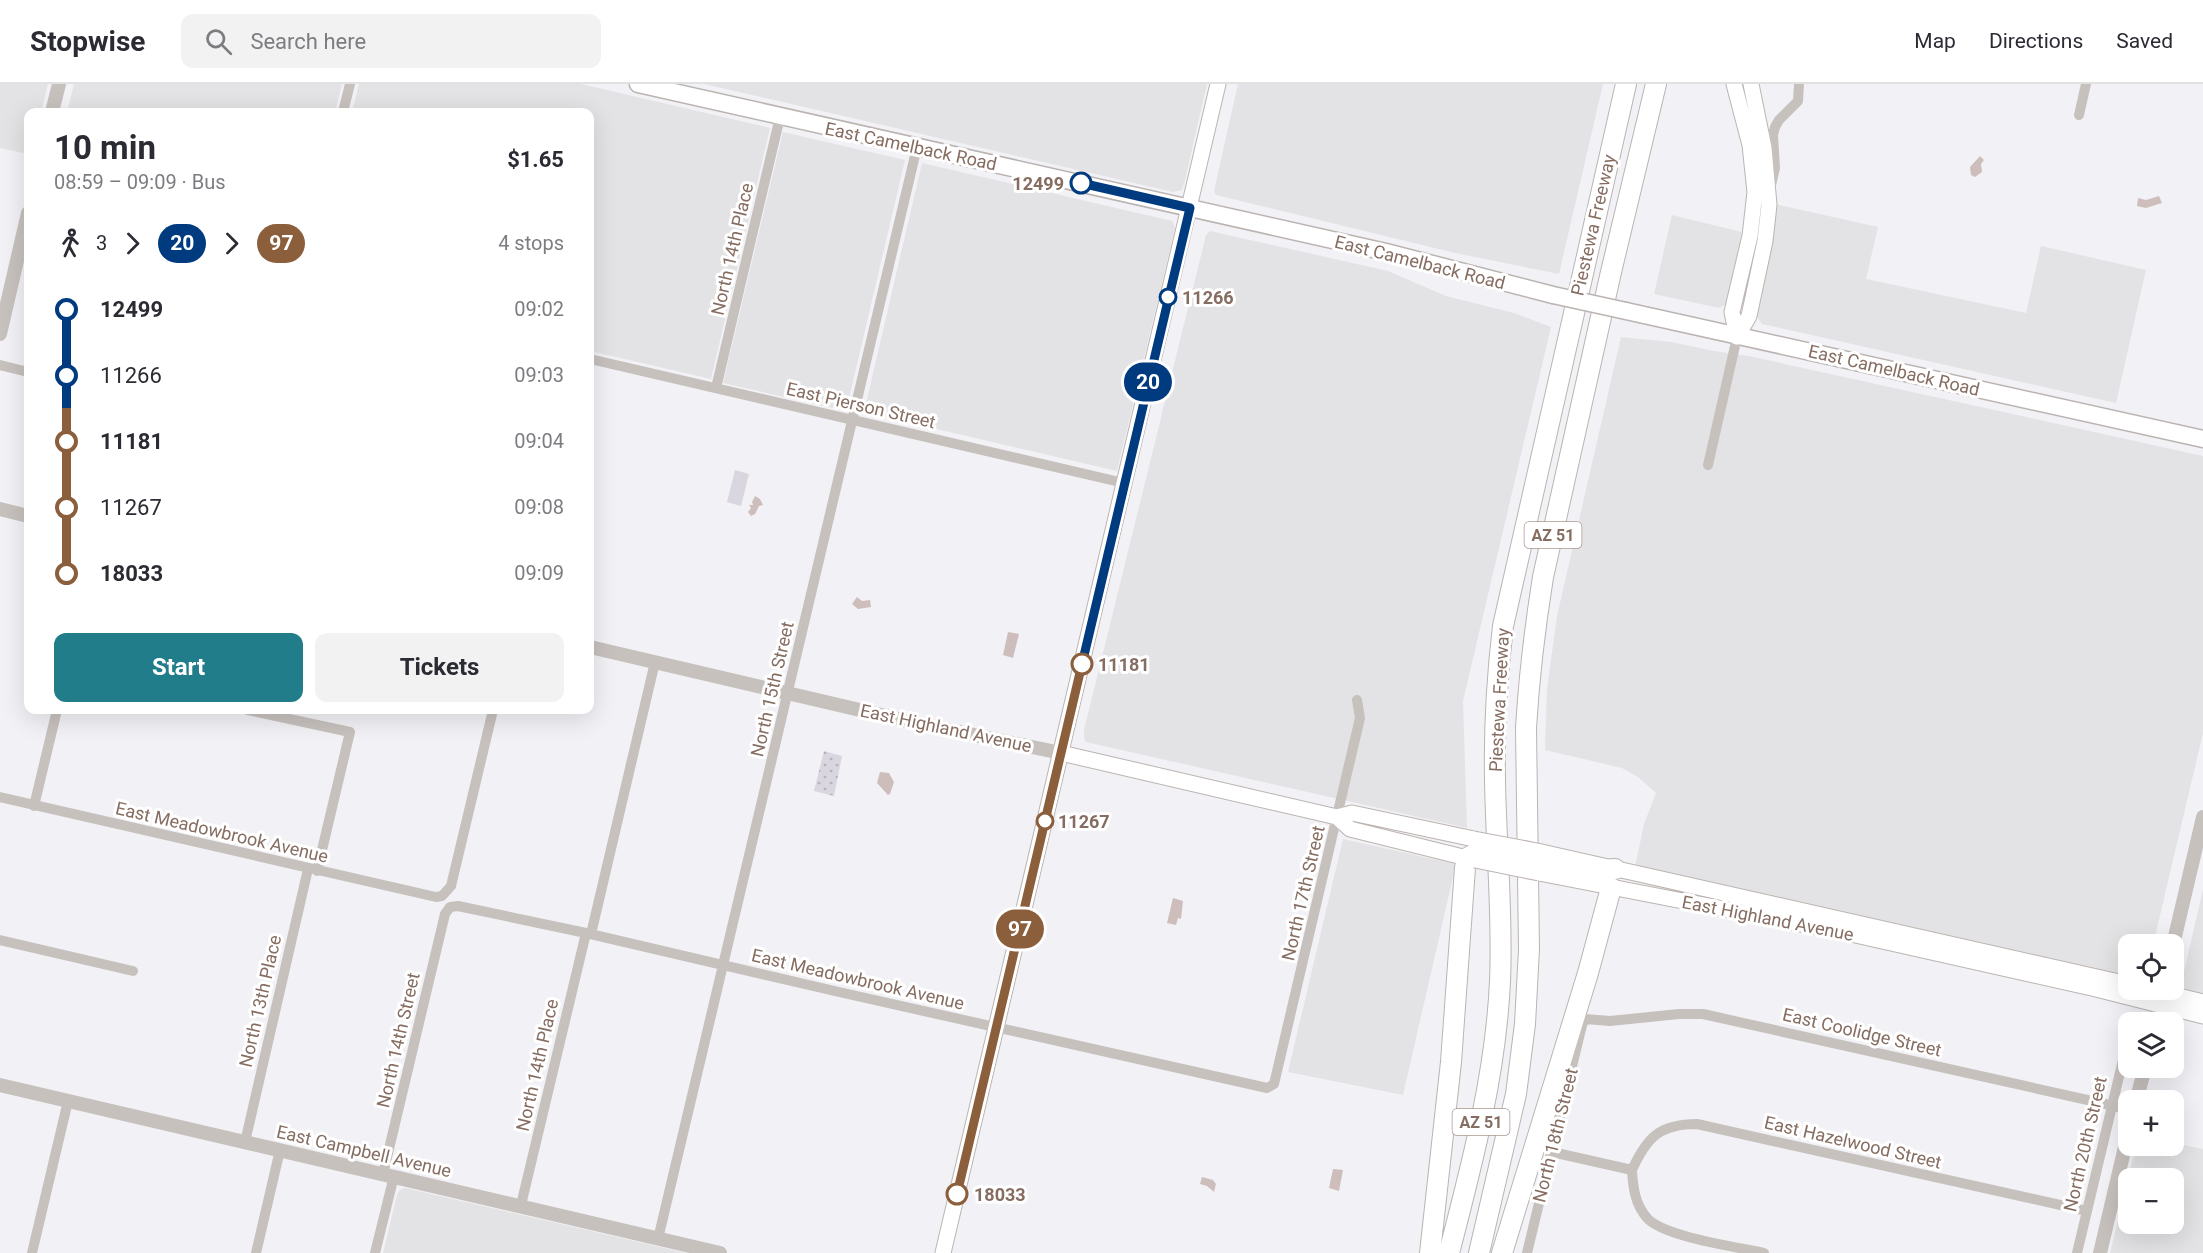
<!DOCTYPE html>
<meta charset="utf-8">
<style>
body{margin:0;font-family:Roboto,sans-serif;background:#f2f2f3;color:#2b2b33;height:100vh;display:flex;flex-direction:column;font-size:22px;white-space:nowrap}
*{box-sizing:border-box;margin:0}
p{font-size:20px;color:#7c7c81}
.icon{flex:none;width:33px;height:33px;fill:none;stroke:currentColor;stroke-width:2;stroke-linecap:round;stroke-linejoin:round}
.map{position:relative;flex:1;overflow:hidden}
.drawer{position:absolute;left:24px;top:24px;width:570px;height:606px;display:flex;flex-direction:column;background:#fff;border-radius:12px;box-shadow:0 6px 24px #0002}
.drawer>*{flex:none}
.badge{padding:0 12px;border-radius:20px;font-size:21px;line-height:39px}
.fabs{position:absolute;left:2118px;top:850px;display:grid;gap:12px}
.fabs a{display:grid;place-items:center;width:66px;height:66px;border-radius:12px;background:#fff;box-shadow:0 6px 24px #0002;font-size:30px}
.map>.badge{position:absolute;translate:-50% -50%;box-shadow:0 0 0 3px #fff}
.legs{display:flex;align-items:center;gap:9px;height:66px;padding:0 30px;font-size:20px}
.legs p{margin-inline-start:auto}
.headline{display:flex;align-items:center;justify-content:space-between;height:102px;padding:0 30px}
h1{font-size:33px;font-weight:700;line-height:45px}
.button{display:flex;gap:12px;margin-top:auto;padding:12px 30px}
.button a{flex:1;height:69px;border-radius:12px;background:#217d8a;color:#fff;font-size:24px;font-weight:700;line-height:69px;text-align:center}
.button a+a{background:#f2f2f3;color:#2b2b33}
ul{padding:0 30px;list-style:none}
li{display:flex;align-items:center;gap:21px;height:66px;font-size:22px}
li i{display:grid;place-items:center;width:9px;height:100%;margin:0 8px;background:currentColor}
li i::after{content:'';width:15px;height:15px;margin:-8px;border:4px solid;border-radius:50%;background:#fff}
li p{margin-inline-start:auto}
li:first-child i{background:linear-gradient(#0000 50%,currentColor 0)}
li:last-child i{background:linear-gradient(currentColor 50%,#0000 0)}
header{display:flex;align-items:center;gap:36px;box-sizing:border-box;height:84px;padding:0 30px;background:#fff;border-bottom:2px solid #e1e1e2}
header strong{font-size:28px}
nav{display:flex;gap:33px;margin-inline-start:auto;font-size:21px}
.search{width:420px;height:54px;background:#f2f2f3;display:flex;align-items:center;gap:15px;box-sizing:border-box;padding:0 21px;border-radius:12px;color:#7c7c81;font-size:22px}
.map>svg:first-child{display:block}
.built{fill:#e3e2e4;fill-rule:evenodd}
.park{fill:url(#park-dots)}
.garden{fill:#dad6e0}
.water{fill:#cdbebc}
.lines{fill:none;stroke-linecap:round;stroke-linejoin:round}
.secondary-casing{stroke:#bcb4b0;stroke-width:17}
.primary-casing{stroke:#bbb4b1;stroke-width:19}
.motorway-casing{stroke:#bab4b1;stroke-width:22}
.minor{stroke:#c7c1be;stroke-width:10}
.tertiary{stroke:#c7c1be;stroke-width:14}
.secondary{stroke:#fff;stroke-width:15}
.primary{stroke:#fff;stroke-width:16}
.motorway{stroke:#fff;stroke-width:20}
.secondary-bridge-casing{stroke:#bcb4b0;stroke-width:17;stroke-linecap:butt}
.primary-bridge-casing{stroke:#bbb4b1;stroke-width:19;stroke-linecap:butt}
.motorway-bridge-casing{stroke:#bab4b1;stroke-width:22;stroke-linecap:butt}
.secondary-bridge{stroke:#fff;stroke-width:15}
.primary-bridge{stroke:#fff;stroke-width:16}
.motorway-bridge{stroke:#fff;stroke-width:20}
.line-1-casing{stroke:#fff;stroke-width:14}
.line-2-casing{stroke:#fff;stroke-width:14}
.line-1{stroke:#003b80;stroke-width:9}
.line-2{stroke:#8b5e3c;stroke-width:9}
.stop-1-dot{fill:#fff;stroke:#003b80;stroke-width:3}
.stop-2-dot{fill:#fff;stroke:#8b5e3c;stroke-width:3}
.labels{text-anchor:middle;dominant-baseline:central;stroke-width:6;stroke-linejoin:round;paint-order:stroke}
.shield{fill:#fff;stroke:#aa9991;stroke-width:1.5}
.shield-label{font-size:16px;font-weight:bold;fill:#866d62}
.street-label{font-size:18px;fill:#866d62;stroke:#fff}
.stop-label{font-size:18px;font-weight:bold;fill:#866d62;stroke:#fff;text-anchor:start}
</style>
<header>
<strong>Stopwise</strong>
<div class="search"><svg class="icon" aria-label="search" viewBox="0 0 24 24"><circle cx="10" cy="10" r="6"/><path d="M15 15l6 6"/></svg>Search here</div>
<nav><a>Map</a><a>Directions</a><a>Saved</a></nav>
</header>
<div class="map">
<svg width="2203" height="1169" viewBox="0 0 2203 1169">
<defs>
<pattern id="park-dots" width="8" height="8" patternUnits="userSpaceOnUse" patternTransform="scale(1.5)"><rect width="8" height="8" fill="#dad6e0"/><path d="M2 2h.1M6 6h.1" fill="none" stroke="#b6b2b9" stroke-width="1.8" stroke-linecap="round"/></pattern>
</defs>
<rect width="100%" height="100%" fill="#f2f2f6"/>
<!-- built -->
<path class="built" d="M 0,0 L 48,0 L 41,28 L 28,28 L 28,70 L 0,64 Z
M 74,0 L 342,0 L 335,28 L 67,28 Z
M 359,0 L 581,0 L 770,44 L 711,295 L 590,267 L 590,28 L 352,28 Z
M 704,0 L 1207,0 L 1185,96 L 1182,106 L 1173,108 Z
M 1238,0 L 1603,0 L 1559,190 L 1455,169 L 1216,111 L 1214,107 Z
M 783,48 L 905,76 L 846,327 L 723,299 Z
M 922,79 L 1172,137 L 1175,144 L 1117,387 L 864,328 Z
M 1775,120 L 1878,143 L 1866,195 L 2026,229 L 2041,162 L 2146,186 L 2116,319 L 1762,240 L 1756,231 Z
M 1672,131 L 1742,148 L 1727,220 L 1719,224 L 1654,210 Z
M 1210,147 L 1388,187 L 1446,212 L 1514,229 L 1551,243 L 1463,617 L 1467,744 L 1086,658 L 1084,654 L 1084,646 L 1206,151 Z
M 1621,253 L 1671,258 L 1714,267 L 1749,272 L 2203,372 L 2203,649 L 2153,861 L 2128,861 L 2128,894 L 1635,783 L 1644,740 L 1656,709 L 1638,693 L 1622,684 L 1545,666 L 1547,605 L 1557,532 Z
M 1343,755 L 1456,780 L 1403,1011 L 1288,988 Z
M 2203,805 L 2203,910 L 2187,906 L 2183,902 L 2182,896 Z
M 2174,1059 L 2203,1065 L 2203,1169 L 2110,1169 L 2136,1062 L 2174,1062 ZM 2128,1095 L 2174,1095 L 2174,1140 L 2128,1140 Z
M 405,1104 L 686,1169 L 383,1169 L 397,1111 L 400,1106 Z"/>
<!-- park -->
<path class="park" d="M 824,667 L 842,672 L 834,712 L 814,707 Z"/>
<!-- garden -->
<path class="garden" d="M 735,386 L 749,390 L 741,422 L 727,418 Z"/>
<!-- water -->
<path class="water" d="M 1980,72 L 1984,76 L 1981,80 L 1982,88 L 1975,93 L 1971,91 L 1970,83 Z
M 2159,112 L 2162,119 L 2146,124 L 2137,122 L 2138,114 L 2146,116 Z
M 755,412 L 760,415 L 763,421 L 759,422 L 755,430 L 751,432 L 748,428 L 751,424 L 749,421 L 753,421 L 752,418 Z
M 857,513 L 862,517 L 870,516 L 871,523 L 858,525 L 852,520 Z
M 1008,548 L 1019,550 L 1013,574 L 1003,571 Z
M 880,688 L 889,689 L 894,698 L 890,710 L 888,711 L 877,699 Z
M 1173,814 L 1183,817 L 1181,835 L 1178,834 L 1176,841 L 1167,839 Z
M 1333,1085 L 1343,1086 L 1339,1107 L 1329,1104 Z
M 1202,1093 L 1213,1096 L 1216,1100 L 1214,1108 L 1207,1102 L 1200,1100 Z"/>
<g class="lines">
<!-- secondary casing -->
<g class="secondary-casing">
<path id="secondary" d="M 1734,0 L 1750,61 L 1755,108 L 1750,152 L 1732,228 L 1737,253
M 1737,253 L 1749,232 L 1765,157 L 1769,121 L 1764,64 L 1751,0
M 1061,669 L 1337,733 L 1352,729 L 1474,755
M 1337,733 L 1350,745 L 1475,776
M 1537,767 L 2128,900
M 1539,789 L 1842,848 L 2096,905 L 2203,932
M 2154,906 L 2203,918
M 943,1169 L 1218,0"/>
</g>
<!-- primary casing -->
<g class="primary-casing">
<path id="primary" d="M 638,0 L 1386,168 L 1553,211
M 1626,227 L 2203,355"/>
</g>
<!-- motorway casing -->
<g class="motorway-casing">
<path id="motorway" d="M 1538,778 L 1588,788 L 1615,785
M 1430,1169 L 1451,978 L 1465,784 L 1467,774 L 1476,769
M 1449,1169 C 1472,1080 1496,989 1500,897 C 1503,830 1496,763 1495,696 C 1494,645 1497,593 1503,542 L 1626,0
M 1479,1169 L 1516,1010 L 1525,940 L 1529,865 L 1526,644 C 1529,593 1535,543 1543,493 L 1611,188 L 1656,0
M 1502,1169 L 1588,889 L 1611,804"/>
</g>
<!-- minor -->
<path class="minor" d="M 343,28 L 350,0
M 2079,31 L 2086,0
M 1771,101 L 1775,84 L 1773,51 L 1775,43 L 1779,36 L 1798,17 L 1799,0
M 590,275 L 1124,399
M 0,281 L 28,288
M 716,304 L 780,33
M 1708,381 L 1737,253
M 248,626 L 350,648 L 317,787
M 0,713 L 436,813 L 442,812 L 451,802 L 493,626
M 34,722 L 57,626
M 591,850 L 655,578
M 0,856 L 133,887
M 245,1058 L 308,785
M 1552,1068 L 1632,1086 C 1633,1104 1635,1120 1647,1134 C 1664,1153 1738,1163 1764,1169
M 1632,1086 C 1647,1053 1660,1040 1697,1040 L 2087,1127
M 383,1090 L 445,830 L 450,823 L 458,822 L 586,849 L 839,908 L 1267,1004 L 1274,1000 L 1360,634 L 1357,616
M 521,1121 L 586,849
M 658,1155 L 917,63
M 32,1169 L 68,1017
M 256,1169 L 280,1066
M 375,1169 L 394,1092
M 1527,1169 L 1582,941 L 1585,935 L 1610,937 L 1679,930 L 1703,930 L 2128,1025
M 2077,1169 L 2127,959"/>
<!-- tertiary -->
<path class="tertiary" d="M 52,28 L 59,0
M 0,250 L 28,129
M 0,425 L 28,432
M 590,563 L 907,637 L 1061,669
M 2173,861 L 2203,733
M 2155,939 L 2161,912
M 0,1001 L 720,1169
M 2136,1017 L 2145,984
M 2100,1169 L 2128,1050"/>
<!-- secondary -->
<use href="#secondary" class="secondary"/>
<!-- primary -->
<use href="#primary" class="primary"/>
<!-- motorway -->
<use href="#motorway" class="motorway"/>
<!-- secondary-bridge casing -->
<g class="secondary-bridge-casing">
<path id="secondary-bridge" d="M 1474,755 L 1537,767
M 1475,776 L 1539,789"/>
</g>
<!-- primary-bridge casing -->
<g class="primary-bridge-casing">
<path id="primary-bridge" d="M 1553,211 L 1626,227"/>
</g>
<!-- motorway-bridge casing -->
<g class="motorway-bridge-casing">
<path id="motorway-bridge" d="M 1476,769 L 1489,768 L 1538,778"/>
</g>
<!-- secondary-bridge -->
<use href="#secondary-bridge" class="secondary-bridge"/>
<!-- primary-bridge -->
<use href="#primary-bridge" class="primary-bridge"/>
<!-- motorway-bridge -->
<use href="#motorway-bridge" class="motorway-bridge"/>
</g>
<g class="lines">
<!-- line-1 casing -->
<g class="line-1-casing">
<path id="line-1" d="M 1081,99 L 1190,124 L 1082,580"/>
</g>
<!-- line-2 casing -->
<g class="line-2-casing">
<path id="line-2" d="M 957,1110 L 1082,580"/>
</g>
<!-- line-1 -->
<use href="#line-1" class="line-1"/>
<!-- line-2 -->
<use href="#line-2" class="line-2"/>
</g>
<!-- markers -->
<g class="stop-1-dot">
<circle cx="1081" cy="99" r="10"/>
<circle cx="1168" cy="213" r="8"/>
</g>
<g class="stop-2-dot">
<circle cx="1082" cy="580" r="10"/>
<circle cx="1045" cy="737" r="8"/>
<circle cx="957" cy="1110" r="10"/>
</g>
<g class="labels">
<!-- shield labels -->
<g class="shield">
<rect x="1524.5" y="438" width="57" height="26" rx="4.5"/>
<rect x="1452.5" y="1025" width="57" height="26" rx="4.5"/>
</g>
<g class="shield-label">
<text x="1553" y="451">AZ 51</text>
<text x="1481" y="1038">AZ 51</text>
</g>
<!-- street labels -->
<g class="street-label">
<text transform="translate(911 62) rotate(12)">East Camelback Road</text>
<text transform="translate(1593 141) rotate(-77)">Piestewa Freeway</text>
<text transform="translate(732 165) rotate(-77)">North 14th Place</text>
<text transform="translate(1420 178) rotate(14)">East Camelback Road</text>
<text transform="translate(1894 286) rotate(13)">East Camelback Road</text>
<text transform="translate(861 321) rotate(13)">East Pierson Street</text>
<text transform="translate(772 605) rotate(-77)">North 15th Street</text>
<text transform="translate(1499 616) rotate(-87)">Piestewa Freeway</text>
<text transform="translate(946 644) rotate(12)">East Highland Avenue</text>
<text transform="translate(222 748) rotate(13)">East Meadowbrook Avenue</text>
<text transform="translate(1303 809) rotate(-77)">North 17th Street</text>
<text transform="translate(1768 834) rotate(11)">East Highland Avenue</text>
<text transform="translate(858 895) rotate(13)">East Meadowbrook Avenue</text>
<text transform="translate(260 917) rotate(-77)">North 13th Place</text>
<text transform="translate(1862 948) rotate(13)">East Coolidge Street</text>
<text transform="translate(398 956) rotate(-77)">North 14th Street</text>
<text transform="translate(537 981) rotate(-77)">North 14th Place</text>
<text transform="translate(1555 1051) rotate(-76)">North 18th Street</text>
<text transform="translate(1853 1058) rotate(13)">East Hazelwood Street</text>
<text transform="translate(2085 1060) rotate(-77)">North 20th Street</text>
<text transform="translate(364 1067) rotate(13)">East Campbell Avenue</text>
</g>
<!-- stop labels -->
<g class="stop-label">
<text x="1064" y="99" text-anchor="end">12499</text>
<text x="1182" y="213">11266</text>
<text x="1098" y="580">11181</text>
<text x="1058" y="737">11267</text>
<text x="974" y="1110">18033</text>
</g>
</g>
</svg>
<div class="fabs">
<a><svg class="icon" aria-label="locate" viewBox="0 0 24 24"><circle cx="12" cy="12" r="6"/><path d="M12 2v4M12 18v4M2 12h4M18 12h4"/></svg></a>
<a><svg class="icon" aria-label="layers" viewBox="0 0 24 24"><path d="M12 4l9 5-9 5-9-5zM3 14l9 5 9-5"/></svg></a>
<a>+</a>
<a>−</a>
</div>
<b class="badge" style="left:1148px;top:298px;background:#003b80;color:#fff">20</b>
<b class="badge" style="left:1020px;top:845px;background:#8b5e3c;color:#fff">97</b>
<section class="drawer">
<div class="headline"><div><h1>10 min</h1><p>08:59 – 09:09 · Bus</p></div><b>$1.65</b></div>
<div class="legs"><svg class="icon" aria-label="walk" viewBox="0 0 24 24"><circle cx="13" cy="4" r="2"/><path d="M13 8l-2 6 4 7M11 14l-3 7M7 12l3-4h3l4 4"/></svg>3<svg class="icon" aria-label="forward" viewBox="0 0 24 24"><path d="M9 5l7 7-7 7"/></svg><b class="badge" style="background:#003b80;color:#fff">20</b><svg class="icon" aria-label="forward" viewBox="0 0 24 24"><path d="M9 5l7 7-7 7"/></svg><b class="badge" style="background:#8b5e3c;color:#fff">97</b><p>4 stops</p></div>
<ul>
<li><i style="color:#003b80"></i><b>12499</b><p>09:02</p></li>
<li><i style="color:#003b80"></i><span>11266</span><p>09:03</p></li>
<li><i style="color:#8b5e3c"></i><b>11181</b><p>09:04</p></li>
<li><i style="color:#8b5e3c"></i><span>11267</span><p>09:08</p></li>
<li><i style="color:#8b5e3c"></i><b>18033</b><p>09:09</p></li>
</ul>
<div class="button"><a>Start</a><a>Tickets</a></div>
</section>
</div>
